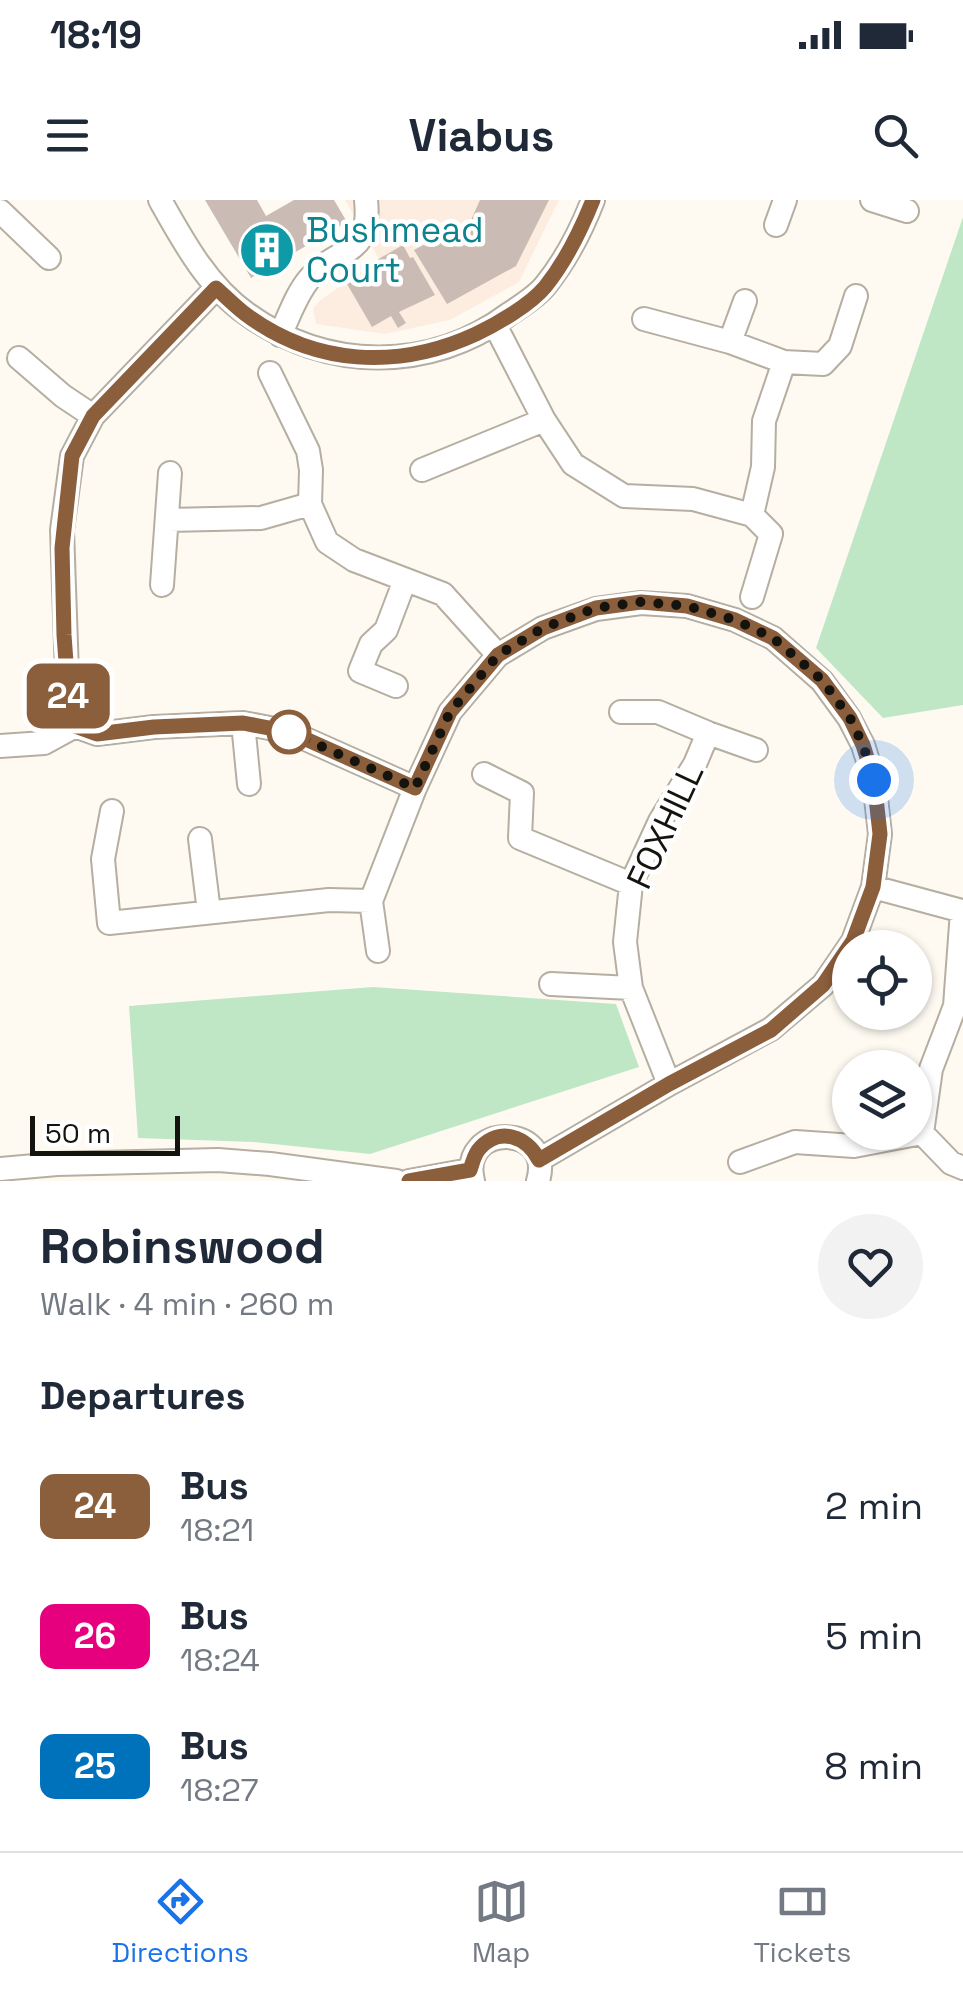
<!DOCTYPE html>
<meta charset="utf-8">
<style>
body{margin:0;font-family:"Space Grotesk",sans-serif;background:#f2f2f3;color:#1f2937;height:100vh;display:flex;flex-direction:column;font-size:38px;white-space:nowrap}
*{box-sizing:border-box;margin:0}
p{font-size:32px;color:#747a83}
.icon{flex:none;width:55px;height:55px;fill:none;stroke:currentColor;stroke-width:2;stroke-linecap:round;stroke-linejoin:round}
.map{position:relative;height:981px;overflow:hidden}
.panel{display:flex;flex-direction:column;background:#fff;flex:1}
.panel>*{flex:none}
.badge{padding:0 20px;border-radius:15px;font-size:35px;line-height:65px}
.tools{position:absolute;left:832px;top:730px;display:grid;gap:20px}
.tools a{display:grid;place-items:center;width:100px;height:100px;border-radius:50%;background:#fff;box-shadow:0 2px 8px #0004;font-size:50px}
.scale{position:absolute;left:30px;bottom:25px;width:150px;box-sizing:border-box;padding-left:10px;border:5px solid #15130e;border-top:0;font-size:28px;line-height:35px;white-space:nowrap;color:#15130e;-webkit-text-stroke:8px #fff;paint-order:stroke}
.you{position:absolute;width:50px;height:50px;margin:-25px;border:8px solid #fff;border-radius:50%;background:#1a73e8;box-shadow:0 0 0 15px #1a73e833}
.map>.badge{position:absolute;translate:-50% -50%;box-shadow:0 0 0 5px #fff}
h2{padding:0 40px;font-size:38px;line-height:90px}
.round{display:grid;place-items:center;flex:none;width:105px;height:105px;border-radius:52px;background:#f2f2f3}
.summary{display:flex;align-items:center;justify-content:space-between;height:170px;padding:0 40px}
h1{font-size:48px;font-weight:800;line-height:75px}
ul{padding:0;list-style:none}
li{display:flex;align-items:center;gap:30px;height:130px;padding:0 40px}
li div{flex:1}
li b{display:block;font-size:38px}
li em{font-style:normal}
li .badge{min-width:110px;font-weight:700;text-align:center}
.status{display:flex;justify-content:space-between;align-items:center;height:70px;padding:0 50px;background:#fff;direction:ltr}
.status svg{height:28px;fill:currentColor}
header{display:flex;justify-content:space-between;align-items:center;height:130px;padding:0 40px;background:#fff;font-size:45px;font-weight:800}
.tabs{display:flex;justify-content:space-around;align-items:center;height:140px;border-top:2px solid #e0e1e3;background:#fff;font-size:28px;color:#747a83}
.tabs a{display:grid;justify-items:center;gap:5px}
.tabs .current{color:#1a73e8}
.map>svg:first-child{display:block}
.commercial{fill:#fdede1}
.green{fill:#c0e7c5}
.building{fill:#cabcb4}
.lines{fill:none;stroke-linecap:round;stroke-linejoin:round}
.minor-casing{stroke:#b5aea1;stroke-width:26}
.minor{stroke:#fff;stroke-width:22}
.line-casing{stroke:#fff;stroke-width:22}
.line{stroke:#8b5e3c;stroke-width:15}
.walk{stroke:#15130e;stroke-width:10;stroke-dasharray:0 18}
.stop-dot{fill:#fff;stroke:#8b5e3c;stroke-width:5}
.labels{text-anchor:middle;dominant-baseline:central;stroke-width:9;stroke-linejoin:round;paint-order:stroke}
.culture-label{font-size:35px;fill:#0d838f;stroke:#fff;text-anchor:start}
.street-label{font-size:35px;fill:#15130e;stroke:#fff}
</style>
<div class="status"><b>18:19</b><svg viewBox="0 0 49 12"><path d="M0 12V9h3v3zM5 12V6h3v6zM10 12V3h3v9zM15 12V0h3v12zM26 1h20v11H26zM47 4h2v5h-2z"/></svg></div>
<header><svg class="icon" aria-label="menu" viewBox="0 0 24 24"><path d="M4 6h16M4 12h16M4 18h16"/></svg>Viabus<svg class="icon" aria-label="search" viewBox="0 0 24 24"><circle cx="10" cy="10" r="6"/><path d="M15 15l6 6"/></svg></header>
<div class="map">
<svg width="963" height="981" viewBox="0 0 963 981">
<rect width="100%" height="100%" fill="#fefaf2"/>
<!-- commercial -->
<path class="commercial" d="M 345,0 L 559,0 L 519,82 L 450,120 L 385,134 L 316,124 L 313,109 L 319,101 L 379,59 Z"/>
<!-- green -->
<path class="green" d="M 963,17 L 963,505 L 883,518 L 816,448 Z
M 373,787 L 616,804 L 639,867 L 370,954 L 253,942 L 138,938 L 129,806 Z"/>
<!-- building -->
<path class="building" d="M 205,0 L 257,0 L 266,16 L 294,0 L 334,0 L 347,22 L 251,78 Z
M 480,0 L 549,0 L 516,66 L 447,104 L 414,50 L 471,20 Z
M 403,45 L 410,58 L 413,57 L 435,95 L 399,112 L 406,123 L 398,128 L 391,116 L 372,127 L 347,84 L 378,67 L 375,61 Z"/>
<g class="lines">
<!-- minor casing -->
<g class="minor-casing">
<path id="minor" d="M 160,0 C 183,41 208,87 247,114 C 326,171 430,173 509,114 C 521,106 536,97 545,86 C 566,60 581,31 593,0
M 872,0 L 907,11
M 0,11 L 49,58
M 776,25 L 785,0
M 216,88 L 93,216 L 72,256 L 62,330 L 68,502 L 75,526 L 97,534 L 154,527 L 243,523 L 290,532 L 415,588 L 450,512 L 498,455 L 543,428 L 596,409 L 641,403 L 687,406 L 735,420 L 773,438 L 822,481 L 849,518 L 863,545 L 874,580 L 880,634 L 873,687 L 853,741 L 823,785 L 771,829 L 669,884 L 539,960
M 644,119 L 730,142
M 495,125 L 544,220 L 573,264 L 624,296 L 693,299 L 752,315 L 763,267 L 764,221 L 784,162 L 730,142 L 745,101
M 280,135 C 289,117 296,94 310,78 C 338,45 372,58 366,0
M 19,158 L 63,196 L 93,216
M 784,162 L 823,164 L 840,146 L 856,96
M 270,173 L 308,251 L 311,270 L 310,304 L 327,342 L 354,360 L 443,394 L 498,455
M 422,270 L 544,220
M 752,315 L 771,334 L 752,397
M 168,320 L 261,318 L 310,304
M 162,385 L 170,273
M 396,486 L 360,471 L 371,444 L 386,430 L 405,380
M 621,512 L 658,512 L 708,533
M 243,523 L 249,584
M 0,546 L 44,543 L 75,526
M 484,574 L 522,593 L 520,638 L 631,684
M 112,611 L 103,659 L 109,723 L 329,700 L 371,701 L 415,588
M 200,639 L 209,712
M 873,687 L 962,711 L 955,806 L 931,869 L 922,933
M 371,701 L 378,751
M 551,784 L 631,788
M 669,884 L 631,788 L 625,742 L 631,684 L 660,621 L 695,564 L 708,533 L 756,550
M 740,962 L 795,942 L 854,946 L 922,933 L 951,963 L 963,968
M 0,969 L 57,964 L 218,960 L 270,964 L 396,981
M 409,981 L 470,970
M 473,981 C 458,922 555,923 538,981"/>
</g>
<!-- minor -->
<use href="#minor" class="minor"/>
</g>
<g class="lines">
<!-- line casing -->
<g class="line-casing">
<path id="line" d="M 409,981 L 470,970 C 473,962 474,954 480,948 C 500,926 527,937 539,960 L 669,884 L 771,830 L 823,785 L 853,741 L 873,687 L 880,634 L 874,580 L 863,545 L 850,518 L 822,480 L 773,438 L 735,420 L 687,406 L 641,402 L 596,408 L 543,428 L 498,455 L 450,512 L 415,588 L 290,532 L 243,523 L 154,527 L 97,534 L 75,526 L 70,516 L 64,435 L 62,348 L 72,256 L 93,216 L 216,88 C 225,96 234,105 244,113 C 314,166 398,170 476,134 C 497,124 530,105 545,87 C 566,61 581,30 593,0"/>
</g>
<!-- line -->
<use href="#line" class="line"/>
<!-- walk -->
<path class="walk" d="M 289,532 L 415,588 L 450,512 L 498,455 L 543,428 L 596,408 L 641,402 L 687,406 L 735,420 L 773,438 L 822,480 L 850,518 L 863,545 L 874,580"/>
</g>
<!-- icons -->
<defs>
<g id="building-disc" transform="scale(2.875)"><circle r="9.5" fill="#0f9aa8" stroke="#fff"/><path d="M-4-6H4V6H1V3H-1V6H-4ZM-2.5-4.3h1.7v1.8h-1.7ZM.8-4.3h1.7v1.8H.8ZM-2.5-1h1.7V.8h-1.7ZM.8-1h1.7V.8H.8Z" fill="#fff"/></g>
</defs>
<g fill-rule="evenodd">
<use href="#building-disc" x="267" y="50"/>
</g>
<!-- markers -->
<circle class="stop-dot" cx="289" cy="532" r="20"/>
<g class="labels">
<!-- culture labels -->
<g class="culture-label">
<text x="306" y="30">Bushmead<tspan x="306" dy="40">Court</tspan></text>
</g>
<!-- street labels -->
<g class="street-label">
<text transform="translate(665 626) rotate(-65)">FOXHILL</text>
</g>
</g>
</svg>
<div class="tools">
<a><svg class="icon" aria-label="locate" viewBox="0 0 24 24"><circle cx="12" cy="12" r="6"/><path d="M12 2v4M12 18v4M2 12h4M18 12h4"/></svg></a>
<a><svg class="icon" aria-label="layers" viewBox="0 0 24 24"><path d="M12 4l9 5-9 5-9-5zM3 14l9 5 9-5"/></svg></a>
</div>
<div class="scale">50 m</div>
<div class="you" style="left:874px;top:580px"></div>
<b class="badge" style="left:68px;top:496px;background:#8b5e3c;color:#fff">24</b>
</div>
<section class="panel">
<div class="summary"><div><h1>Robinswood</h1><p>Walk · 4 min · 260 m</p></div><a class="round"><svg class="icon" aria-label="heart" viewBox="0 0 24 24"><path d="M12 20l-8-8c-3-5 5-10 8-4 3-6 11-1 8 4z"/></svg></a></div>
<h2>Departures</h2>
<ul>
<li><span class="badge" style="background:#8b5e3c;color:#fff">24</span><div><b>Bus</b><p>18:21</p></div><em>2 min</em></li>
<li><span class="badge" style="background:#e6007e;color:#fff">26</span><div><b>Bus</b><p>18:24</p></div><em>5 min</em></li>
<li><span class="badge" style="background:#0072bc;color:#fff">25</span><div><b>Bus</b><p>18:27</p></div><em>8 min</em></li>
</ul>
</section>
<nav class="tabs">
<a class="current"><svg class="icon" aria-label="directions" viewBox="0 0 24 24"><path d="M12 3l9 9-9 9-9-9zM9 14v-3h6M13 9l2 2-2 2"/></svg>Directions</a>
<a><svg class="icon" aria-label="map" viewBox="0 0 24 24"><path d="M3 6l6-2 6 2 6-2v14l-6 2-6-2-6 2zM9 4v14M15 6v14"/></svg>Map</a>
<a><svg class="icon" aria-label="tickets" viewBox="0 0 24 24"><path d="M3 7h18v10H3zM15 7v10"/></svg>Tickets</a>
</nav>
